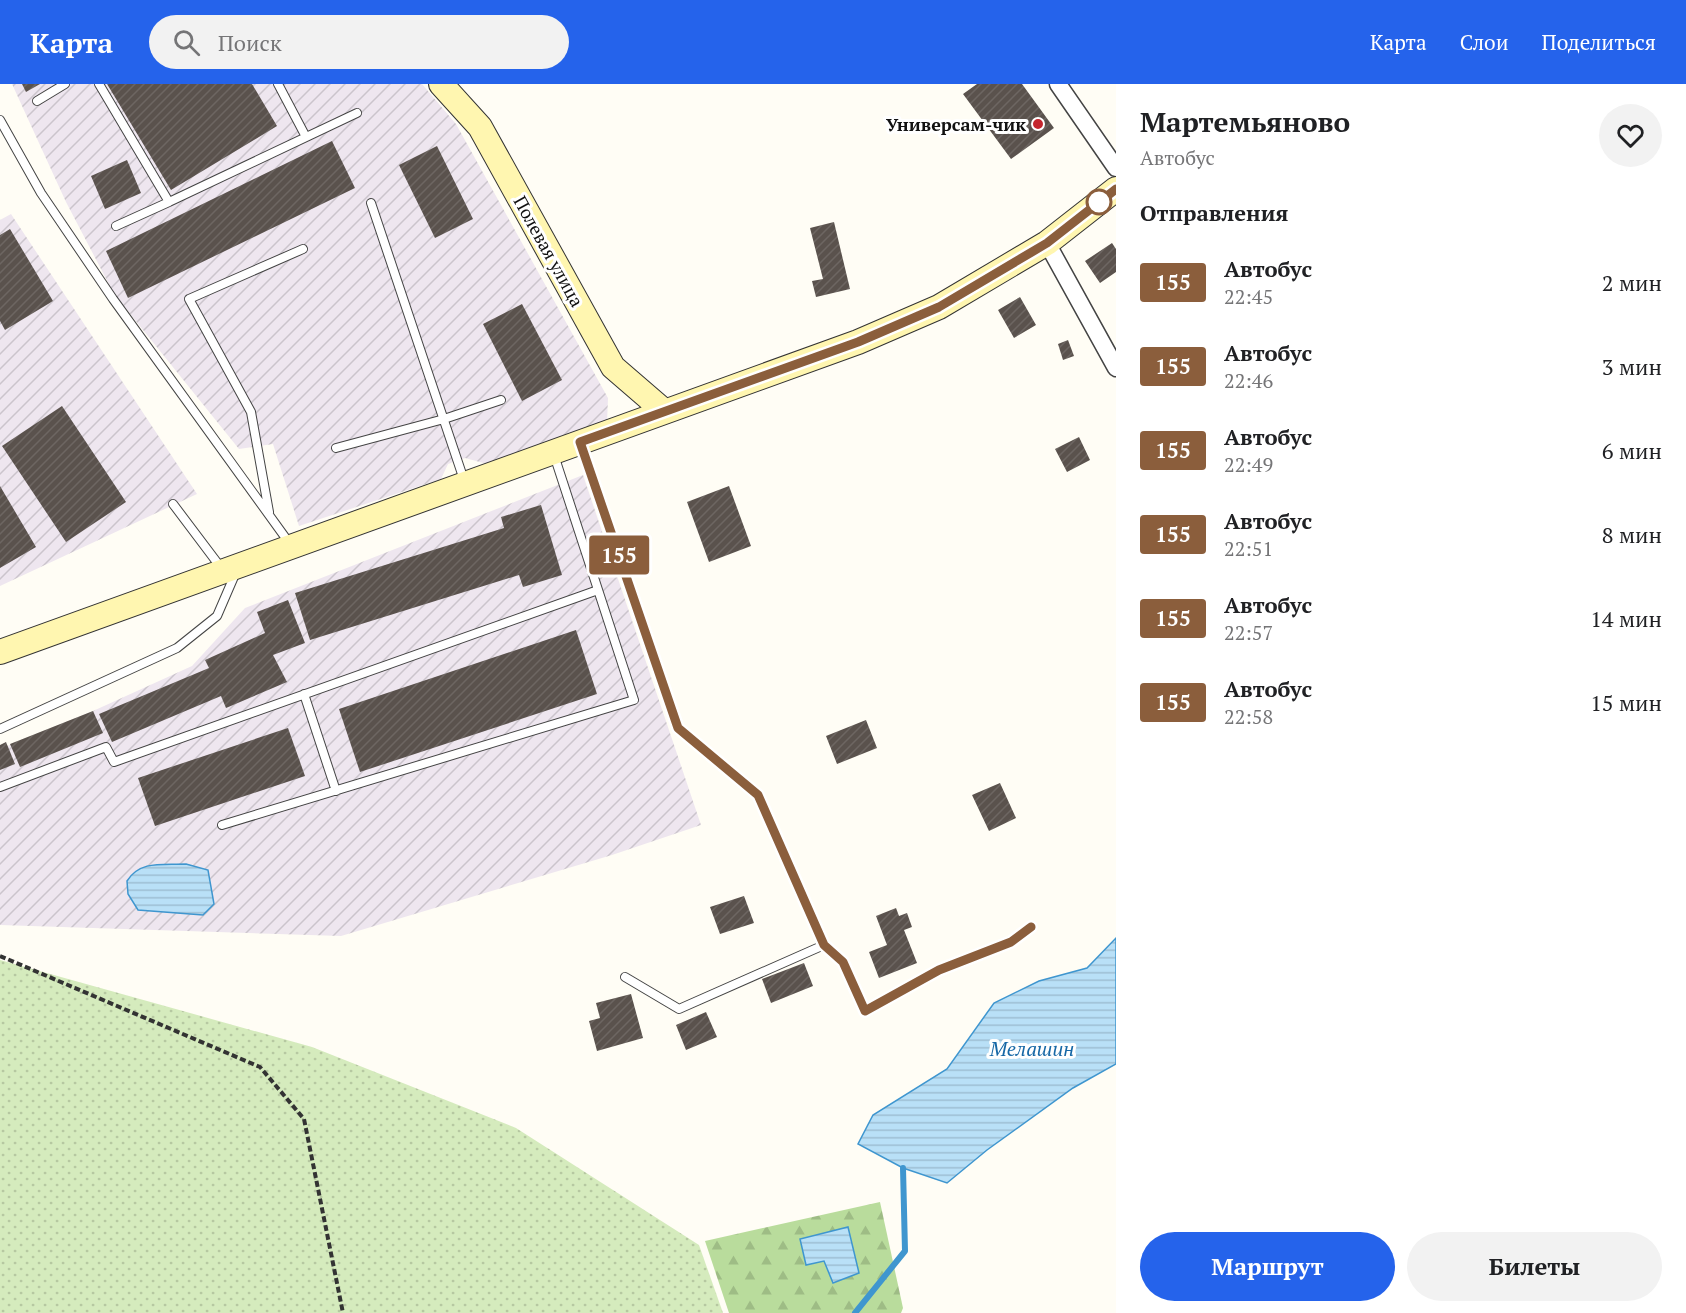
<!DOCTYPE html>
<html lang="ru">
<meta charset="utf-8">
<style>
body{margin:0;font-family:"PT Serif",serif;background:#f2f2f2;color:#202124;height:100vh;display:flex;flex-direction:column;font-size:22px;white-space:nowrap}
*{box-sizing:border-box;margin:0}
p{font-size:20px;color:#757577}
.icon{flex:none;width:33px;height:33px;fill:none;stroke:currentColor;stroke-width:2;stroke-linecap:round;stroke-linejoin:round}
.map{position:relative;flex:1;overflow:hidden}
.panel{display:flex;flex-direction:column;background:#fff;width:570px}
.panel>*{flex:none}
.badge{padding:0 12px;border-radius:4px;font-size:21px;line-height:39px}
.map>.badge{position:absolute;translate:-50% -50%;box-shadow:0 0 0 3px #fff}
h2{padding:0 24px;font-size:22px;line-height:54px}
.round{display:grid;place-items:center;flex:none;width:63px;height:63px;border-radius:32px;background:#f2f2f2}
.overview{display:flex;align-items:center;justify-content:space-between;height:102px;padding:0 24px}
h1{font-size:28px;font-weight:800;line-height:45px}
.primary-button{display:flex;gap:12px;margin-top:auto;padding:12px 24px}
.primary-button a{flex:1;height:69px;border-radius:36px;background:#2563eb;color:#fff;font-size:24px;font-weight:800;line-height:69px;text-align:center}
.primary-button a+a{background:#f2f2f2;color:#202124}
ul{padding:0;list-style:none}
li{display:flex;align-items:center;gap:18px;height:84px;padding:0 24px}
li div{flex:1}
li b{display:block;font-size:22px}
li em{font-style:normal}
li .badge{min-width:66px;font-weight:700;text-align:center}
header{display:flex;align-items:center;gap:36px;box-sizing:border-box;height:84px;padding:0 30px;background:#2563eb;color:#fff}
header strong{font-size:28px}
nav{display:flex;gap:33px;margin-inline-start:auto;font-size:21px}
.search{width:420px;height:54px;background:#f2f2f2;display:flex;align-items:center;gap:15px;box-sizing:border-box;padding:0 21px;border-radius:33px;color:#757577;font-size:22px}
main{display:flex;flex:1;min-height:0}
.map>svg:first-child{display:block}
.industrial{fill:url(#industrial-furrows)}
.grass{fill:url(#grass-dots)}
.forest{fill:url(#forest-firs)}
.water{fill:url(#water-rules);stroke:#3f96cf;stroke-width:1.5}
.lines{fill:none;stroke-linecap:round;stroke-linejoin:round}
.stream{stroke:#3f96cf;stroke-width:6}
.building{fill:url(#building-hatch)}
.lane-casing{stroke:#444;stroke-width:10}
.street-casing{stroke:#444;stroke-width:19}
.secondary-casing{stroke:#333;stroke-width:26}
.path{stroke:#333;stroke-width:4;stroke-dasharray:6 3;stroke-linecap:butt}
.lane{stroke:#fff;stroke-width:8}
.street{stroke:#fff;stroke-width:16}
.secondary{stroke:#fff6b0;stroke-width:24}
.line-casing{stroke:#fff;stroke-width:14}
.line{stroke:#8b5e3c;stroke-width:9}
.poi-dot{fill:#c4262e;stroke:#fff;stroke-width:2}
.stop-dot{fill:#fff;stroke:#8b5e3c;stroke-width:3}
.labels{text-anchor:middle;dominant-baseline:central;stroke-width:6;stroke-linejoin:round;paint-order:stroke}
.poi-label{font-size:18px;font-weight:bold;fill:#111;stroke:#fff;text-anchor:end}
.street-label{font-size:18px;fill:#111;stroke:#fff}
.water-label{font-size:20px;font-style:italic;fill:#1768a6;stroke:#fff}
</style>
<header>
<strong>Карта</strong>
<div class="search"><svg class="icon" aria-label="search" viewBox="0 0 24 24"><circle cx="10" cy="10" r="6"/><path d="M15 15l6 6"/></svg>Поиск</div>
<nav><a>Карта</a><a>Слои</a><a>Поделиться</a></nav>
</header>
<main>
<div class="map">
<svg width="1116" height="1229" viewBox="0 0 1116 1229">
<defs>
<pattern id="industrial-furrows" width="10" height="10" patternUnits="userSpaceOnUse" patternTransform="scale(1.5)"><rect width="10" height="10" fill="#eee6ef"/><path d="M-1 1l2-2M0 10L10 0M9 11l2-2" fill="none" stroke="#cbc4cc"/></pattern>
<pattern id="grass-dots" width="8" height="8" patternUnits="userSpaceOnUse" patternTransform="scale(1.5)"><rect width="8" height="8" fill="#d5ebbd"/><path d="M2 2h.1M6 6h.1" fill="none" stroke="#b6c8a1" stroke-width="1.8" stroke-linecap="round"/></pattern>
<pattern id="forest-firs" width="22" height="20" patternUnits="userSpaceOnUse" patternTransform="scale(1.5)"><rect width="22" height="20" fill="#b9dc9c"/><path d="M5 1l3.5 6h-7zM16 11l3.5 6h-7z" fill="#9ebc85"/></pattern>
<pattern id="water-rules" width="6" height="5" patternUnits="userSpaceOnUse" patternTransform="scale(1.5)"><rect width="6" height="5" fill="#b9e0f7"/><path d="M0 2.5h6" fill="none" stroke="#9ebfd3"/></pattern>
<pattern id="building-hatch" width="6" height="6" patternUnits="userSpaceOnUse" patternTransform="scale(1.5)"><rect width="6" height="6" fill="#5a524d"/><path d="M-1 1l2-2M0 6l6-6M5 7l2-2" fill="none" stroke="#6d6662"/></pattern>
</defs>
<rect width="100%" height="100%" fill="#fffdf5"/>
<!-- industrial -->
<path class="industrial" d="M 12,0 L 422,0 L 456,40 L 608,314 L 607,339 L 487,380 L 465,374 L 448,380 L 441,395 L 299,442 L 273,360 L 239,365 L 114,210 L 66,118 Z
M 11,130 L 197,410 L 0,502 L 0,136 Z
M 583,391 L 701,741 L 612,771 L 341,852 L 0,841 L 0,665 L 93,627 L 192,582 L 245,524 Z"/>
<!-- grass -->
<path class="grass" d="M 0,876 L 312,963 L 516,1044 L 699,1161 L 723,1229 L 0,1229 Z"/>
<!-- forest -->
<path class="forest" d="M 880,1118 L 903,1224 L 901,1229 L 729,1229 L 705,1157 Z"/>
<!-- water -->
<path class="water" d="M 186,780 L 208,786 L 214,820 L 203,831 L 138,826 L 128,810 L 127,797 C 140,776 163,781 186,780 Z
M 1116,854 L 1116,980 L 1073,1004 L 987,1066 L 947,1099 L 903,1084 L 858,1060 L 873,1031 L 947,985 L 994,919 L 1039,897 L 1087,884 Z
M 848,1143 L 859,1189 L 833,1199 L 824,1177 L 806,1181 L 800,1155 Z"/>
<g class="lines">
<!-- stream -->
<path class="stream" d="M 855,1229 L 905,1167 L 903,1084"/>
</g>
<!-- building -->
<path class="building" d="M 22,0 L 40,0 L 26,8 Z
M 107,0 L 252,0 L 277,42 L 171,106 Z
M 977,0 L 1022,0 L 1054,44 L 1011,75 L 963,10 Z
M 332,57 L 355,104 L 128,214 L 106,167 Z
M 437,62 L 473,135 L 435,154 L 399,81 Z
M 127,76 L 141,109 L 105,125 L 91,92 Z
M 834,138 L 850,205 L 816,213 L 812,197 L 823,195 L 810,144 Z
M 10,145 L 53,217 L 5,246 L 0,237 L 0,151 Z
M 1112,159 L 1116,165 L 1116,188 L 1100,199 L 1085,177 Z
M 1020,213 L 1036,241 L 1014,254 L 998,226 Z
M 522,220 L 562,296 L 522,317 L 483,240 Z
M 1068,256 L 1074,272 L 1063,276 L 1058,260 Z
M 62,322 L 126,418 L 66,458 L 2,362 Z
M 1079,353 L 1090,376 L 1067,388 L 1055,365 Z
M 0,402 L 36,463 L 0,484 Z
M 729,402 L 751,462 L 709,478 L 687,418 Z
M 541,421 L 562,491 L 523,503 L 519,491 L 310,556 L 295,509 L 504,444 L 501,433 Z
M 288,516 L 305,559 L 273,571 L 287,598 L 226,624 L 221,612 L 112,658 L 99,630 L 209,584 L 205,576 L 265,549 L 257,528 Z
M 576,546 L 597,610 L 360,688 L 339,625 Z
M 93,627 L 103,649 L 20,683 L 10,660 Z
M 866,636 L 877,664 L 837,680 L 826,652 Z
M 288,644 L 305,692 L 155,742 L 138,694 Z
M 6,658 L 15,680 L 0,686 L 0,661 Z
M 1000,699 L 1016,734 L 989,747 L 972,711 Z
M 744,812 L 754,839 L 720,850 L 710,823 Z
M 896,824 L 899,832 L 907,829 L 912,843 L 904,846 L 917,879 L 879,894 L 869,868 L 887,861 L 876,832 Z
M 804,879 L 813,902 L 771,919 L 762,895 Z
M 631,910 L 643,954 L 597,967 L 589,937 L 600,934 L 596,919 Z
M 706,928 L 717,953 L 686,966 L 676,941 Z"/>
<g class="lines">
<!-- lane casing -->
<g class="lane-casing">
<path id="lane" d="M 99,0 L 169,118 L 116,142
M 278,0 L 306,53
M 37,17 L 65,0
M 0,36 L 41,109 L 113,215 L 290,460
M 169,118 L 357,29
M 371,119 L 465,399
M 581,361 L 678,644 L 758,711 L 824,861 L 679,925 L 625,893
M 336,364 L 444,335 L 501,316
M 173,420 L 222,485
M 269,428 L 251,328 L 189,215 L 303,165
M 304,610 L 336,707
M 0,645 L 177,564 L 217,532 L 236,488
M 0,703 L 106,663 L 114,678 L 598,506
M 222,741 L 634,616 L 554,371
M 824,861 L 843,878 L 865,927 L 939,887 L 1011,858 L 1031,843"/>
</g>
<!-- street casing -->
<g class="street-casing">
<path id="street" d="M 1058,0 L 1116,84
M 1047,159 L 1116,284"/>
</g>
<!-- secondary casing -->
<g class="secondary-casing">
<path id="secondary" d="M 441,0 L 480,43 L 613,283 L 664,327
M 0,568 L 858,258 L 939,223 L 1047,159 L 1116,105"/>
</g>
<!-- path -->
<path class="path" d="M 0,872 L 260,983 L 304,1035 L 343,1229"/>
<!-- lane -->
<use href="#lane" class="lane"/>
<!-- street -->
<use href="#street" class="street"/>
<!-- secondary -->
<use href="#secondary" class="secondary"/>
</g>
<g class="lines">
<!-- line casing -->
<g class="line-casing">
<path id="line" d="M 1031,843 L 1011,858 L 939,886 L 865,927 L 843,878 L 824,861 L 758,711 L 678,644 L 580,358 L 858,258 L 939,223 L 1047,159 L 1116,105"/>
</g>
<!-- line -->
<use href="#line" class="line"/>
</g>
<!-- markers -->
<circle class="poi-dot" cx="1038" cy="40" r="6"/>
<circle class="stop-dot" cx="1099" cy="118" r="12"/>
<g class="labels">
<!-- poi labels -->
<g class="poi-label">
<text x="1026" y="40">Универсам-чик</text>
</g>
<!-- street labels -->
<g class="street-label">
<text transform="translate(549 167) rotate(61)">Полевая улица</text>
</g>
<!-- water labels -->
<g class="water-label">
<text x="1032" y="964">Мелашин</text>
</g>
</g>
</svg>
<b class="badge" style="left:619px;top:471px;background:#8b5e3c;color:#fff">155</b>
</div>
<section class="panel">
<div class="overview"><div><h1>Мартемьяново</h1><p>Автобус</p></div><a class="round"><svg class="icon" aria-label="heart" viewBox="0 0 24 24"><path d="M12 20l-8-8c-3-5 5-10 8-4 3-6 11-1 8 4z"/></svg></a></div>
<h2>Отправления</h2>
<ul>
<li><span class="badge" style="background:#8b5e3c;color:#fff">155</span><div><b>Автобус</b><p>22:45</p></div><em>2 мин</em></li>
<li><span class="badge" style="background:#8b5e3c;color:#fff">155</span><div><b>Автобус</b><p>22:46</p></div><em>3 мин</em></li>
<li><span class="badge" style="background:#8b5e3c;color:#fff">155</span><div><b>Автобус</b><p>22:49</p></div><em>6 мин</em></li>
<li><span class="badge" style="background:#8b5e3c;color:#fff">155</span><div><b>Автобус</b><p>22:51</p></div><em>8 мин</em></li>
<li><span class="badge" style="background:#8b5e3c;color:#fff">155</span><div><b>Автобус</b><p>22:57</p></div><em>14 мин</em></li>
<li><span class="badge" style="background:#8b5e3c;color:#fff">155</span><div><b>Автобус</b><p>22:58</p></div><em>15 мин</em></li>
</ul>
<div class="primary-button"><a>Маршрут</a><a>Билеты</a></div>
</section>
</main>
